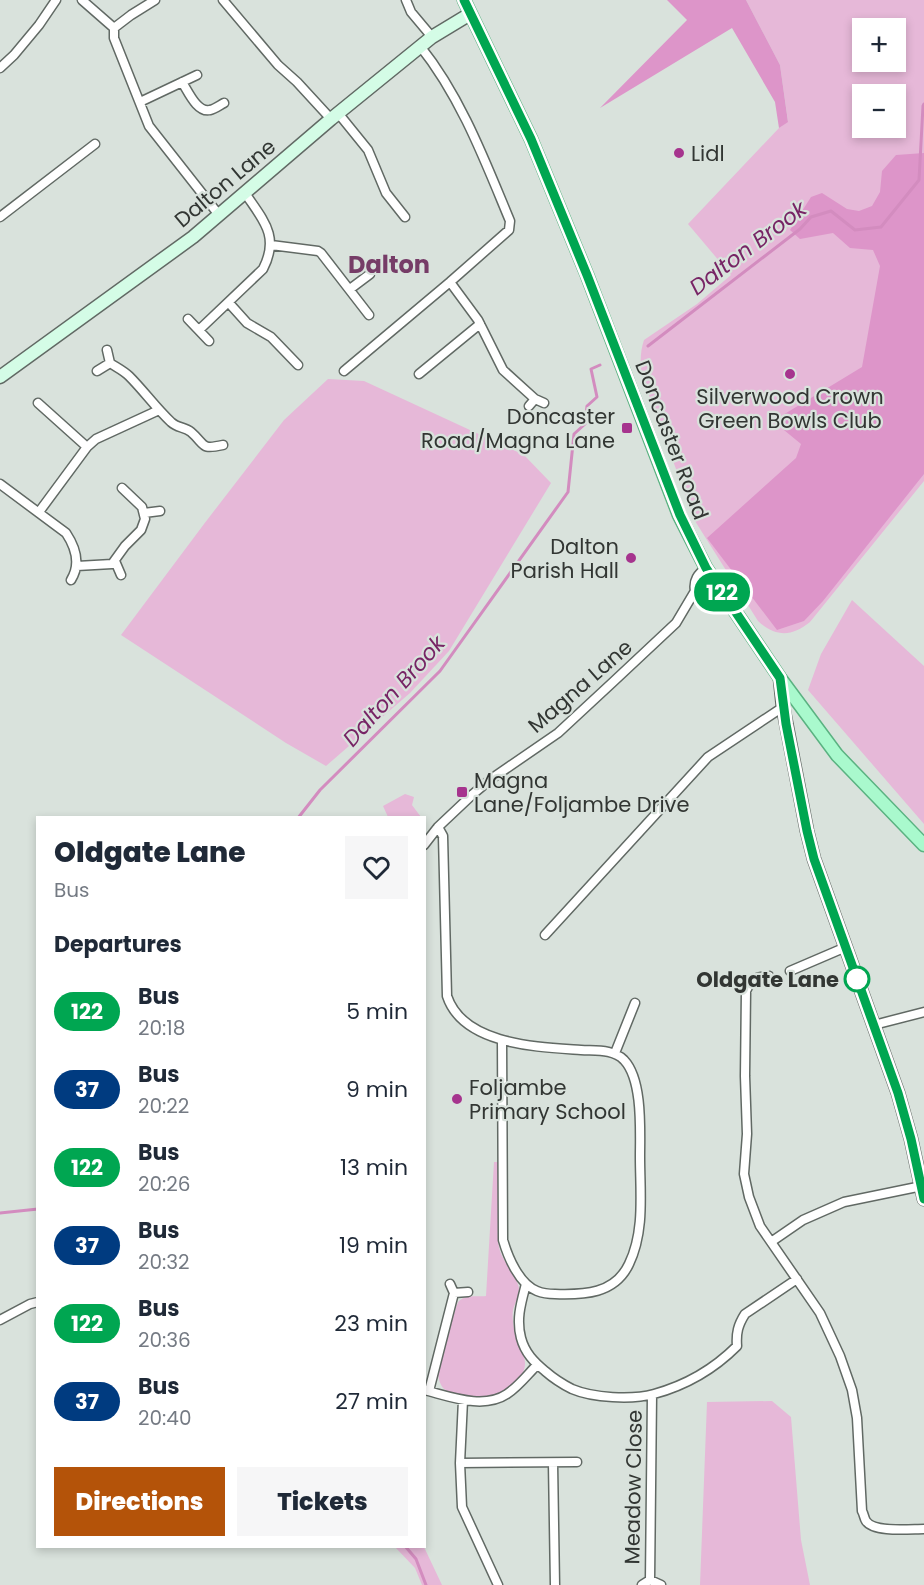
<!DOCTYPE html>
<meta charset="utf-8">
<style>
body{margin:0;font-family:Poppins,sans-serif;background:#f6f6f7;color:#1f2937;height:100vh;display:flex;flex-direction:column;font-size:22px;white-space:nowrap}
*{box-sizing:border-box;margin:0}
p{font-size:20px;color:#747a83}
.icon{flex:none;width:33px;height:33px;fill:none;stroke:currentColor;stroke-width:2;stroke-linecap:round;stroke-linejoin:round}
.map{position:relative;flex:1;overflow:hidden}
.sheet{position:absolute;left:36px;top:816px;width:390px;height:732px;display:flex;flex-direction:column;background:#fff;border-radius:0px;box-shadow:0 3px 9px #0003}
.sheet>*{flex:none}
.badge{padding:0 12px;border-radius:20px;font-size:21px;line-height:39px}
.fabs{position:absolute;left:852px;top:18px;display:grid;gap:12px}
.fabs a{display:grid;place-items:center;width:54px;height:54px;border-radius:0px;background:#fff;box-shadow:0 3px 9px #0003;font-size:30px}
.map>.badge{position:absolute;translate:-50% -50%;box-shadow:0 0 0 3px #fff}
h2{padding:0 18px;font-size:22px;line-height:54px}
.round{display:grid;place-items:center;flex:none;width:63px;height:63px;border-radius:0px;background:#f6f6f7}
.overview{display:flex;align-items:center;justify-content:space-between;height:102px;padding:0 18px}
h1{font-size:28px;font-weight:800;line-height:45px}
.primary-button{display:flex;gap:12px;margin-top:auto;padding:12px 18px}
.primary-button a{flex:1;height:69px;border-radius:0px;background:#b45309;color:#fff;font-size:24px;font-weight:800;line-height:69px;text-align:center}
.primary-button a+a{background:#f6f6f7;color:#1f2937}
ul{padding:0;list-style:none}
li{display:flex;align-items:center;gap:18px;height:78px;padding:0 18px}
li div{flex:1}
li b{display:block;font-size:22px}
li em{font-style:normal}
li .badge{min-width:66px;font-weight:700;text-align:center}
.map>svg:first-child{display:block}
.green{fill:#e6b8d8;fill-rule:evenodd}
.forest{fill:#dd95c9}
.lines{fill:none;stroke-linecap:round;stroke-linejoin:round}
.stream{stroke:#d38cbf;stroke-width:3}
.street-casing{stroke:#616964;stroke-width:11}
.secondary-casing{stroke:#616964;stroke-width:15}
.primary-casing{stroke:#5ab281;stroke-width:15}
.street{stroke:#fff;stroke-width:8}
.secondary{stroke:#d4fce6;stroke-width:12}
.primary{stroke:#a9f9cd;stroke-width:12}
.line-casing{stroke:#fff;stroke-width:14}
.line{stroke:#00a651;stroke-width:9}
.poi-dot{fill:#a6348e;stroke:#d9e2dc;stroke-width:2}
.stop-dot{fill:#fff;stroke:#00a651;stroke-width:3}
.labels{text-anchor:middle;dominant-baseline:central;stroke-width:4.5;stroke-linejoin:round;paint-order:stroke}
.poi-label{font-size:21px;fill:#323633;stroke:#d9e2dc;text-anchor:start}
.street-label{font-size:21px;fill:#323633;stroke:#d9e2dc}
.stop-label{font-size:21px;font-weight:bold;fill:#323633;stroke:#d9e2dc;text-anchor:end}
.water-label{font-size:22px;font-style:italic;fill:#772465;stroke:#d9e2dc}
.quarter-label{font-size:24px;font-weight:bold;fill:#763c67;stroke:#d9e2dc}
</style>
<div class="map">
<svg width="924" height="1585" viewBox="0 0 924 1585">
<rect width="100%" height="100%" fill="#d9e2dc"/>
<!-- green -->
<path class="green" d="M 746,0 L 924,0 L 924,481 L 810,622 C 792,637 775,637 758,621 L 695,521 L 642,376 C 640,363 640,352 644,340 L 697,304 L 731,275 L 688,224 L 779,128 L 788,121 L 780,65 ZM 862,28 L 896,28 L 896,62 L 862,62 ZM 862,94 L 896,94 L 896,128 L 862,128 Z
M 328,379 L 364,381 L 524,455 L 551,483 L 449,651 L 410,693 L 326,766 L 286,743 L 121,635 L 204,524 L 284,420 Z
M 852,600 L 924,666 L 924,824 L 808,690 L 821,654 Z
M 405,794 L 414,797 L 412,805 L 421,817 L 388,817 L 383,806 Z
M 494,1162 L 498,1162 L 499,1164 C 499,1183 499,1201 498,1219 C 498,1230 497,1241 500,1251 C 504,1263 517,1277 519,1288 C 519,1296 515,1303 513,1310 C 512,1316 513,1323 514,1329 C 515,1340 525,1352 525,1363 C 526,1378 504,1393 491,1396 C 481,1399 450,1396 443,1388 C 440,1384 439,1380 438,1375 C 441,1365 455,1304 459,1301 C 466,1294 478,1297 486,1296 Z
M 772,1401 L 791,1417 L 801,1540 L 810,1585 L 700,1585 L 707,1402 Z
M 395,1547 L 424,1547 L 442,1585 L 422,1585 L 415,1568 Z"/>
<!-- forest -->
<path class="forest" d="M 667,0 L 746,0 L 780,65 L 788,122 L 779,128 L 775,102 L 732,28 L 600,108 L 687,20 Z
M 924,153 L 924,474 L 823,601 L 804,621 L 777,630 L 707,538 L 796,458 L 801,444 L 773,421 L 862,367 L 880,266 L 873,250 L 850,248 L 833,233 L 800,239 L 790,230 L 811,197 L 822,193 L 847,209 L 859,211 L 872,206 L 880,192 L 882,171 L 896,155 Z"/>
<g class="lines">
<!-- stream -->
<path class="stream" d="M 648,346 L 800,229 L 811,217 L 831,211 L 855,230 L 881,227 L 919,180 L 923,106 L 924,104
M 298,818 L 320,790 L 440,671 L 568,492 L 574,434 L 585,424 L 587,406 L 597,397 L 591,369 L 600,365
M 0,1213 L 38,1209
M 405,1546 L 416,1559 L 426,1585"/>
<!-- street casing -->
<g class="street-casing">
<path id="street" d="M 82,0 L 114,28
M 223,0 L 278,65 L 297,82 L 331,119
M 406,0 L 411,12 L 432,37
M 114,28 L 114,38 L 149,126 L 219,215
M 114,28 L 131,15 L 155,0
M 0,68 L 14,55 L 39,25 L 56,0
M 182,82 C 188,91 197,113 210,110 C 215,109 220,105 224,103
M 140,102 L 197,75
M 338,113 L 368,150 L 386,193 L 405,217
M 0,217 L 95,144
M 271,245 L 318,251 L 321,253 L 369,315
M 450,282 L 478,320 L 503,370 L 535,399 L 544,403
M 350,289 L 370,274
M 229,303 L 247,323 L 271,337 L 298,365
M 188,319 L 209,341
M 199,330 L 263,269 C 280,236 263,220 245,193
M 110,363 C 116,367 124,371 129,376 C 144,391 156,408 171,422 C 177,428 185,427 191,432 C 206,445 200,450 223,445
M 97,371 L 110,363 L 107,350
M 344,371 L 450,282 L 509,230 L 510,221 C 485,161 461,97 420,46
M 419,374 L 480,324
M 38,403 L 87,447
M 529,406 L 535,399
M 0,484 L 66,533 C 76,548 81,564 71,580
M 39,512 L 87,447 L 96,439 L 159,410
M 144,513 L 160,511
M 115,561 L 121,575
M 77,566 L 112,564 L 125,546 L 141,530 L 145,519 L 142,507 L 122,488
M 695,591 L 700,590 L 706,585 L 715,582
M 438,827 L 443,836 L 447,996 C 463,1045 538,1047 581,1050 C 596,1051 613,1049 624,1060 C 643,1080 640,1131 640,1157 C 640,1192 645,1231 629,1264 C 615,1294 584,1295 555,1294 C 550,1294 542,1293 537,1291 C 519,1284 508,1257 503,1240 L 502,1040
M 424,845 L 438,827 L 473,794 L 491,779 L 558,733 L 613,682 L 676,623 L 695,591 C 693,580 698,574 706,568
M 545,935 L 708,757 L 783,707
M 790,971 L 846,947
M 769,976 C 756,977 752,978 746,991 L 745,1076 L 747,1134 L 744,1174 L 749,1197 L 760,1226 L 820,1313 L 840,1356 L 852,1390 L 857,1418 L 862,1511 C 864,1514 864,1518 866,1521 C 874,1533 910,1529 924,1529
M 874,1025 L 924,1012
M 615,1053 L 635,1003
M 771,1242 L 803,1220 L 844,1202 L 922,1186
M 450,1284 L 454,1293 L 468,1292
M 526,1284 C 521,1303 516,1319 521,1338 C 525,1353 534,1362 545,1371 C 553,1378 562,1384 572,1389 C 593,1398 632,1400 654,1394 C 687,1385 713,1370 737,1346 C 736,1333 738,1325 745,1314 L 797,1279
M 0,1320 L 30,1304 L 38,1302
M 424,1390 C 449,1396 483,1410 507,1394 C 518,1387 528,1374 537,1365
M 429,1391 L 454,1293
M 463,1400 L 460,1463 L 462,1507 L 498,1585
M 460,1463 L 577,1462
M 553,1463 L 555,1585
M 650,1580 L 652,1395
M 642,1585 L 650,1580 L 661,1585"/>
</g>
<!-- secondary casing -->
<g class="secondary-casing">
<path id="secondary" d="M 0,377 L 193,237 L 331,119 L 432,37 L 470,14
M 780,678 L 783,707 L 807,831 L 814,859 L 898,1093 L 911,1139 L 924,1199"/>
</g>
<!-- primary casing -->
<g class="primary-casing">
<path id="primary" d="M 464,0 L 531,139 L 587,275 L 679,515 L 706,568 L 780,678 L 837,755 L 924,845"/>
</g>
<!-- street -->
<use href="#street" class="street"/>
<!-- secondary -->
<use href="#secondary" class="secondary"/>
<!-- primary -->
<use href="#primary" class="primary"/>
</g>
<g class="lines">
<!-- line casing -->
<g class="line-casing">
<path id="line" d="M 464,0 L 531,139 L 587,275 L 680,515 L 706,568 L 780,678 L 786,724 L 807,831 L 814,859 L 898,1093 L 911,1139 L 924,1199"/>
</g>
<!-- line -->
<use href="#line" class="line"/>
</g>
<!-- markers -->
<g class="poi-dot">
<circle cx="679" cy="153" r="6"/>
<circle cx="790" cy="374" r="6"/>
<rect x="621" y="422" width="12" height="12" rx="3"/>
<circle cx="631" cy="558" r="6"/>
<rect x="456" y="786" width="12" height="12" rx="3"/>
<circle cx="457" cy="1099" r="6"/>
</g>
<circle class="stop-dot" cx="857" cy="979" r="12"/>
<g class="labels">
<!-- poi labels -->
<g class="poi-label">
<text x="691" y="153">Lidl</text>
<text x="790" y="396" text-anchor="middle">Silverwood Crown<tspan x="790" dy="24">Green Bowls Club</tspan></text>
<text x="615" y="416" text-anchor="end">Doncaster<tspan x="615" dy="24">Road/Magna Lane</tspan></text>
<text x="619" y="546" text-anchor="end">Dalton<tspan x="619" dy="24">Parish Hall</tspan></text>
<text x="474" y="780">Magna<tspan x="474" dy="24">Lane/Foljambe Drive</tspan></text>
<text x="469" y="1087">Foljambe<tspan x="469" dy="24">Primary School</tspan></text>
</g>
<!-- street labels -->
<g class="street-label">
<text transform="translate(225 183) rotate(-40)">Dalton Lane</text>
<text transform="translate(672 440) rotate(69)">Doncaster Road</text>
<text transform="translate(580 686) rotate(-41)">Magna Lane</text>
<text transform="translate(633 1487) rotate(-89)">Meadow Close</text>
</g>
<!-- stop labels -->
<g class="stop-label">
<text x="839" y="979">Oldgate Lane</text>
</g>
<!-- water labels -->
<g class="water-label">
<text transform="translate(748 248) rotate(-37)">Dalton Brook</text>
<text transform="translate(394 691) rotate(-48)">Dalton Brook</text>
</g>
<!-- quarter labels -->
<g class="quarter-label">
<text x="389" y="264">Dalton</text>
</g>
</g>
</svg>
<div class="fabs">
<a>+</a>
<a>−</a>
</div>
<b class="badge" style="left:722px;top:592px;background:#00a651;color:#fff">122</b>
<section class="sheet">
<div class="overview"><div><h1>Oldgate Lane</h1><p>Bus</p></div><a class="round"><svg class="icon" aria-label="heart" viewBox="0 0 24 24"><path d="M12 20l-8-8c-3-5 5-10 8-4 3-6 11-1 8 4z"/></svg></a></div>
<h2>Departures</h2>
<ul>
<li><span class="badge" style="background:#00a651;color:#fff">122</span><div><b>Bus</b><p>20:18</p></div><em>5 min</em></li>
<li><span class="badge" style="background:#003b80;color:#fff">37</span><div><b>Bus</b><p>20:22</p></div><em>9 min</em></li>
<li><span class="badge" style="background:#00a651;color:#fff">122</span><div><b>Bus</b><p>20:26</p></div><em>13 min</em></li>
<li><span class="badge" style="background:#003b80;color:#fff">37</span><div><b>Bus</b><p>20:32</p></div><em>19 min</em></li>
<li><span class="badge" style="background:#00a651;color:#fff">122</span><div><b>Bus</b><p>20:36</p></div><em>23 min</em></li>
<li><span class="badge" style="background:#003b80;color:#fff">37</span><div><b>Bus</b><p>20:40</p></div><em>27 min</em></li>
</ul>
<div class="primary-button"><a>Directions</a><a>Tickets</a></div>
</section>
</div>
